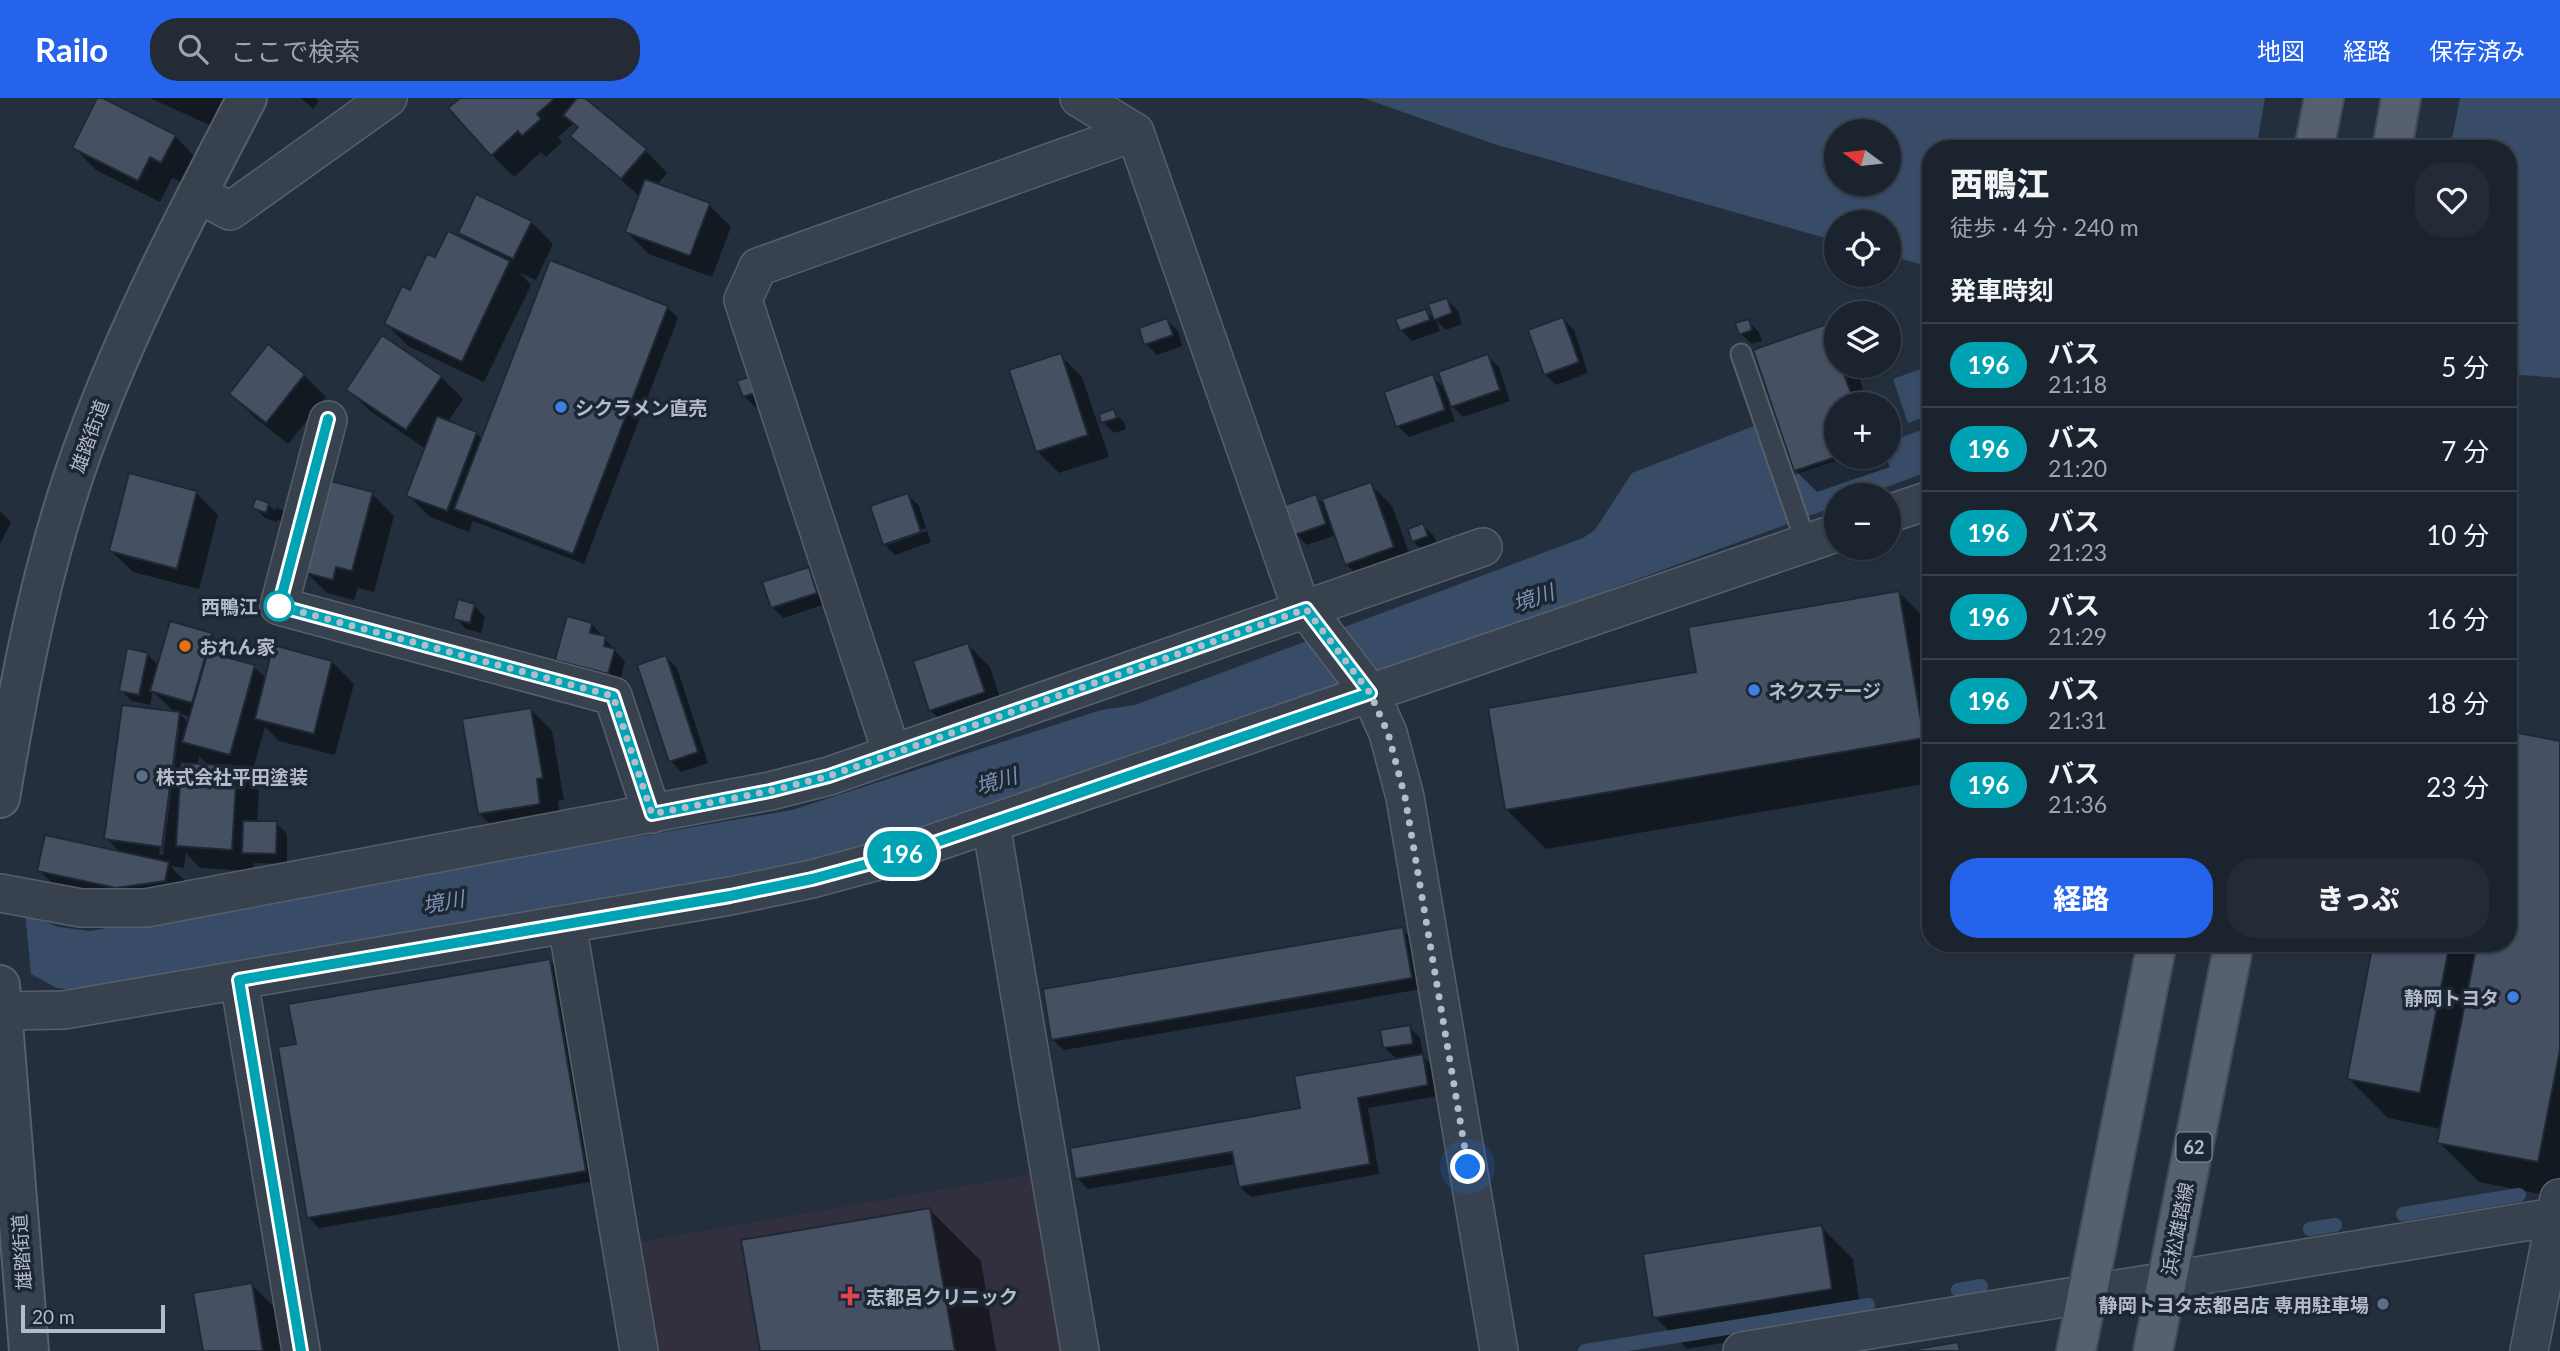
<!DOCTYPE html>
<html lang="ja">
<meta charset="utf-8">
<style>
body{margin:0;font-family:Lato,"Noto Sans JP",sans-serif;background:#242b36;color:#f1f3f6;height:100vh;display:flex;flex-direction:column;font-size:26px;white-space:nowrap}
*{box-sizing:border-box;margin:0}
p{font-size:23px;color:#a0a4aa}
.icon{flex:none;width:38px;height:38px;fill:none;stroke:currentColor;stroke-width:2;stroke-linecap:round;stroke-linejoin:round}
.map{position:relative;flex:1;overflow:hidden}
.side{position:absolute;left:1922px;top:42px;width:595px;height:812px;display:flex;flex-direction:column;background:#1b232e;border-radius:28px;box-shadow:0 2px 5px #0004,0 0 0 2px #39404a}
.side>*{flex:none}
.badge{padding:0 14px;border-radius:23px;font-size:24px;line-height:46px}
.needle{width:46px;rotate:285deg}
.tools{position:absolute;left:1824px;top:21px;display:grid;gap:14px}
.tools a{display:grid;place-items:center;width:77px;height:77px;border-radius:50%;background:#1b232e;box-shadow:0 2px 5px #0004,0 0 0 2px #39404a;font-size:35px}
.scale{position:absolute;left:21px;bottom:18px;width:144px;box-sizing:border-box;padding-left:7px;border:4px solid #b4bcc9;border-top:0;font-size:19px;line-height:24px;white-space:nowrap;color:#b4bcc9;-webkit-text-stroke:5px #1d2633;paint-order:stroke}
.you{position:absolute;width:35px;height:35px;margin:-18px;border:5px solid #fff;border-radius:50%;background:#1a73e8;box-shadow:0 0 0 10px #1a73e833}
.map>.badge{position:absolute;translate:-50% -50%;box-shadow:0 0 0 4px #fff}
h2{padding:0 28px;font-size:26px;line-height:63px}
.round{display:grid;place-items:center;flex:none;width:74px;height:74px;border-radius:28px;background:#242b36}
.headline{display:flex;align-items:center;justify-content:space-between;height:119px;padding:0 28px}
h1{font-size:33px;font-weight:800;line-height:52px}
.button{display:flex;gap:14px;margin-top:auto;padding:14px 28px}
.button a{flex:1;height:80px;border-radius:28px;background:#2563eb;color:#fff;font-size:28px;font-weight:800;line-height:80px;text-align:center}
.button a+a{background:#242b36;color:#f1f3f6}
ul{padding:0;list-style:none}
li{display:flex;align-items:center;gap:21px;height:84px;padding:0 28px;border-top:2px solid #39404a}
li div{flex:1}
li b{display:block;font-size:26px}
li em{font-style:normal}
li .badge{min-width:77px;font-weight:700;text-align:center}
header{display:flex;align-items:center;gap:42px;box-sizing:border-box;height:98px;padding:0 35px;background:#2563eb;color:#fff}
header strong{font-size:33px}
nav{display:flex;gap:38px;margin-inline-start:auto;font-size:24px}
.search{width:490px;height:63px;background:#242b36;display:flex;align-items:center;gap:18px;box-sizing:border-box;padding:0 24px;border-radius:28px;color:#a0a4aa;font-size:26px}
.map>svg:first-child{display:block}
.medical{fill:#32303f}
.water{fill:#394c67;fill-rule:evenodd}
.pier{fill:#242f3e}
.shadow{fill:#0007;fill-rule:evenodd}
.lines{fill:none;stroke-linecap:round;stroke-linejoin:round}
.stream{stroke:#394c67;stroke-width:14}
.building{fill:#455162;stroke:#1f2835;stroke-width:2}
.service-casing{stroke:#565f6c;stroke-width:23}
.minor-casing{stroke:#565f6c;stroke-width:40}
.tertiary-casing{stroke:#565f6c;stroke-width:42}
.primary-casing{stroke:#414a57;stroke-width:42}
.service{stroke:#38414e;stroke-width:19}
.minor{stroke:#38414e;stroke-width:37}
.tertiary{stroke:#38414e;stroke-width:38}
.primary{stroke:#56606e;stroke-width:38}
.line-casing{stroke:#fff;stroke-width:16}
.line{stroke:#00a3b4;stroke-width:10}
.walk{stroke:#b4bcc9;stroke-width:7;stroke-dasharray:0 12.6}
.shop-dot{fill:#3f7fe0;stroke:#1d2633;stroke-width:2.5}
.stop-dot{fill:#fff;stroke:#00a3b4;stroke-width:3.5}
.food-dot{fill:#e8710a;stroke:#1d2633;stroke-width:2.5}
.service-dot{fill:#5c6f8a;stroke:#1d2633;stroke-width:2.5}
.health-dot{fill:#e0444e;stroke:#1d2633;stroke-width:2.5}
.labels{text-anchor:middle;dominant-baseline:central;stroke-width:7;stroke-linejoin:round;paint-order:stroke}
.shield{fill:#1d2633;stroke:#878f9c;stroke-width:2}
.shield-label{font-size:18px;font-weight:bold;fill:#b4bcc9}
.poi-label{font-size:19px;font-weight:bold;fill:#b4bcc9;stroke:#1d2633;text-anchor:start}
.street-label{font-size:19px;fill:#b4bcc9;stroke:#1d2633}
.stop-label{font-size:19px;font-weight:bold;fill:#b4bcc9;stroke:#1d2633;text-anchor:end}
.water-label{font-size:21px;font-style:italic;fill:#7c92b1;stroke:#1d2633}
</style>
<header>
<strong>Railo</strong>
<div class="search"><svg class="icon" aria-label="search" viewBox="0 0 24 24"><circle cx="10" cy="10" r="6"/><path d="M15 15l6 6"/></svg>ここで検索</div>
<nav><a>地図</a><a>経路</a><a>保存済み</a></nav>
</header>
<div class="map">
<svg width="2560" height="1253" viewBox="0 0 2560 1253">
<rect width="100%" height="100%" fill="#242f3e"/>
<!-- medical -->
<path class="medical" d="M 1032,1076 L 1062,1253 L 657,1253 L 639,1144 Z"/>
<!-- water -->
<path class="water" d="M 1363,0 L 2560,0 L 2560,280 L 2508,276 L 2508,51 L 1930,51 L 1930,169 L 1888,157 L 1888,124 L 1836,124 L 1836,143 L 1494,46 ZM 1836,33 L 1888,33 L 1888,86 L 1836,86 Z
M 1921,271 L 1930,275 L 1930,317 L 1908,325 L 1893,281 Z
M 1754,328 L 1774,384 L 1846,359 L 1888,359 L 1888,344 L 1930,329 L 1930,373 L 1865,397 L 1836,397 L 1836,408 L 1386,574 L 889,746 L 809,767 L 88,893 L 57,890 L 31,876 L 25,815 L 58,829 L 90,833 L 792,712 L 1101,612 L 1135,607 L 1583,440 L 1595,432 L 1632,375 Z"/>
<!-- pier -->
<path class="pier" d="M 2265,0 L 2460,0 L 2450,51 L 2256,51 Z"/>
<!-- shadow -->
<path class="shadow" d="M 150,0 L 240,0 L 216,30 Z
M 301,0 L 316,0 L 319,3 L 313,11 Z
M 462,0 L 582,0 L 646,53 L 667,75 L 657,87 L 709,107 L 731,129 L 712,179 L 649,156 L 627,134 L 640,99 L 573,38 L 579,30 L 574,25 L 558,39 L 562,44 L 546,59 L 541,54 L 514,79 L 492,57 Z
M 175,38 L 196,60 L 184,86 L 172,80 L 160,104 L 96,72 L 74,50 Z
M 531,124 L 553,146 L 536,182 L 520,175 L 531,187 L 484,284 L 408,248 L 386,226 L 436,162 L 471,145 L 460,135 Z
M 1447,202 L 1458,213 L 1462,226 L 1446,232 L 1436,222 L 1440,233 L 1412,243 L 1401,232 L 1426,213 L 1436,223 L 1431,207 Z
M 667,209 L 678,220 L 584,466 L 473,423 L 469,434 L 430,419 L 408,397 L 426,351 L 370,313 L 348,291 L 382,240 L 441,279 L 463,301 L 448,324 L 476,335 L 483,342 Z
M 1563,221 L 1574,232 L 1588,275 L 1556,287 L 1545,276 Z
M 1167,222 L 1178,233 L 1182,248 L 1157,257 L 1146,246 Z
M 1748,223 L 1759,234 L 1762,243 L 1752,246 L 1741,236 Z
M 1827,228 L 1836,237 L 1836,268 L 1855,268 L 1868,306 L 1836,306 L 1836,359 L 1886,359 L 1890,369 L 1817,394 L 1795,372 Z
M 268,249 L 304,277 L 326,299 L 288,346 L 253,318 L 231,296 Z
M 1060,257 L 1082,279 L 1109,359 L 1059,375 L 1037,353 Z
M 1488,258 L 1499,269 L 1510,303 L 1463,319 L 1448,304 L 1455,323 L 1409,339 L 1398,328 L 1432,278 L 1447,293 Z
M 748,281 L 759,292 L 763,306 L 755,309 L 744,298 Z
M 1113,313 L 1124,324 L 1126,331 L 1114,335 L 1103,324 Z
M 1370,386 L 1392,408 L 1415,471 L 1368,488 L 1346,466 L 1336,437 L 1307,447 L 1296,436 L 1315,398 L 1326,409 Z
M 196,395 L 218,417 L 199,491 L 133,474 L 111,453 Z
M 372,396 L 394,418 L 374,494 L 358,490 L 354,502 L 327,495 L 305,473 Z
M 908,397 L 919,408 L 926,430 L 888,443 L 888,447 L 927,433 L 931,444 L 895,457 L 884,446 Z
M 268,406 L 275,413 L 276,410 L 289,414 L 285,427 L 278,421 L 277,424 L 265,420 L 254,409 Z
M 0,413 L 11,424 L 0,446 Z
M 1423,427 L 1434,438 L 1438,449 L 1424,454 L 1413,443 Z
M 808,471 L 819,482 L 826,506 L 783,520 L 773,510 L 765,485 Z
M 1899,494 L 1930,526 L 1930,685 L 1546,751 L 1506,711 L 1698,575 Z
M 474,508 L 485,519 L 481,535 L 466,531 L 455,520 Z
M 592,526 L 625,564 L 619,586 L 568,572 L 557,561 Z
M 211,537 L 233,559 L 232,563 L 254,569 L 267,581 L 332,564 L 354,586 L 335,657 L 279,643 L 265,629 L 251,678 L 242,675 L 259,692 L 257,725 L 276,725 L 287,736 L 287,766 L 254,765 L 254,773 L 200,770 L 186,755 L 184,770 L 170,768 L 190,788 L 139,811 L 61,794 L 39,772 L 121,755 L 106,740 L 176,616 L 153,593 L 150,607 L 132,603 L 121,593 L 147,556 L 159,568 ZM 179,615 L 191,619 L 189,626 ZM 176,632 L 179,632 L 163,757 L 159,757 ZM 199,658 L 209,668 L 197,668 Z
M 968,547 L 990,569 L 1005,616 L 952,634 L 930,612 Z
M 666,559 L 677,570 L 708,665 L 681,674 L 671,663 Z
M 530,611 L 552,633 L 564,702 L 558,703 L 561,728 L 501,737 L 479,715 Z
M 2508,635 L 2560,645 L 2560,1100 L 2479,1084 L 2439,1044 L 2441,1031 L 2388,1020 L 2348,980 L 2375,845 L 2508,845 Z
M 1402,831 L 1413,842 L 1422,891 L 1064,952 L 1053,942 Z
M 550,863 L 561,873 L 596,1083 L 319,1130 L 308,1119 L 298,948 Z
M 1409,929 L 1420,940 L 1423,956 L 1421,956 L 1433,969 L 1438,998 L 1368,1010 L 1379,1076 L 1251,1099 L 1240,1089 L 1236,1066 L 1088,1091 L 1077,1080 L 1302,1011 L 1398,962 L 1385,950 Z
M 929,1111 L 981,1163 L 996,1253 L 762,1253 Z
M 1821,1129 L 1853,1161 L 1862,1222 L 1687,1251 L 1655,1219 Z
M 252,1187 L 274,1209 L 281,1253 L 204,1253 Z"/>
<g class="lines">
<!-- stream -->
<path class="stream" d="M 2403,1116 L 2519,1097
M 2310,1131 L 2335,1127
M 1958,1192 L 1981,1188
M 1585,1253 L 1868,1207"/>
</g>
<!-- building -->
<path class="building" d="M 97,0 L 103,0 L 176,37 L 161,65 L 150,59 L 138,83 L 72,50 Z
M 460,0 L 555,0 L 537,16 L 541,21 L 522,38 L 518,33 L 491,58 L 448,10 Z
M 577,0 L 585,0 L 647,51 L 621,81 L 570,38 L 578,29 L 563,17 Z
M 645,81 L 710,105 L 690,158 L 625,134 Z
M 476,96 L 532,123 L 513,161 L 458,135 Z
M 448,133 L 510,163 L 462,264 L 384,226 L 402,188 L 410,192 L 427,156 L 435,159 Z
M 550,162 L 668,208 L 573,456 L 454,411 Z
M 1447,200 L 1452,215 L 1434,222 L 1428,206 Z
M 1426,211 L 1430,222 L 1400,233 L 1395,221 Z
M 1563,219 L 1579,264 L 1544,277 L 1528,232 Z
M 1167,220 L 1173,237 L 1144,247 L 1139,230 Z
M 1749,221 L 1752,232 L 1739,237 L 1735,225 Z
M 1827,226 L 1836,251 L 1836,268 L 1841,268 L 1855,306 L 1836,306 L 1836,359 L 1794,373 L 1753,252 Z
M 382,237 L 442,278 L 406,332 L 346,292 Z
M 268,246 L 305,276 L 266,325 L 229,296 Z
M 1061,255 L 1088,337 L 1036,354 L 1009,272 Z
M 1488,256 L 1500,292 L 1451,309 L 1438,274 Z
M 1433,276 L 1445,312 L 1396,329 L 1384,294 Z
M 748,279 L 754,295 L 743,299 L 737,283 Z
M 1114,311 L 1117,320 L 1101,325 L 1099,316 Z
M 437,318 L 477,334 L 447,413 L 406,398 Z
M 129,375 L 197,393 L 177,471 L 109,453 Z
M 327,382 L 373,394 L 352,473 L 336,469 L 333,482 L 303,474 Z
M 1371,384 L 1394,449 L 1345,467 L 1322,401 Z
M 908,395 L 921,434 L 883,447 L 870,408 Z
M 1316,396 L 1326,426 L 1295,437 L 1285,407 Z
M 256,400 L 269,405 L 266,415 L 252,410 Z
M 1423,425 L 1428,438 L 1412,444 L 1408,431 Z
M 809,469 L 817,495 L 771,510 L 762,484 Z
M 1899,493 L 1924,640 L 1505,712 L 1488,610 L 1696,574 L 1688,529 Z
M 458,501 L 475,506 L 470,525 L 453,521 Z
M 567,518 L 592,525 L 590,535 L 606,538 L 604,548 L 615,551 L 608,576 L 555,562 Z
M 170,523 L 212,535 L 192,605 L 150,593 Z
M 968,545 L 985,594 L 929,613 L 913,563 Z
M 273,547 L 332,563 L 314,636 L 255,621 Z
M 127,550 L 148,555 L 139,597 L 119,593 Z
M 209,550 L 223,554 L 222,558 L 255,567 L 230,657 L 182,644 Z
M 666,557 L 698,654 L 669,664 L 637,567 Z
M 122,607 L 180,614 L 162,749 L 104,741 Z
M 531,610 L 543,680 L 537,681 L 540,706 L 478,716 L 462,621 Z
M 2508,633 L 2560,643 L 2560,952 L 2538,1064 L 2437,1045 L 2477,845 L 2508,845 Z
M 181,665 L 237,668 L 232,752 L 176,748 Z
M 243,723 L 277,723 L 276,756 L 242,755 Z
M 45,737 L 169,764 L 165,783 L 116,790 L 37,773 Z
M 1403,829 L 1412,880 L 1051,942 L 1043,891 Z
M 2373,845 L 2450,845 L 2420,995 L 2347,981 Z
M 550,861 L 586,1073 L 307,1120 L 278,949 L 296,946 L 288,906 Z
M 1410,927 L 1413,946 L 1383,950 L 1380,932 Z
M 1423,956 L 1428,987 L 1358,1000 L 1370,1066 L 1239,1089 L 1232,1054 L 1075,1081 L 1070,1050 L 1300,1010 L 1294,978 Z
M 930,1110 L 955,1253 L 760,1253 L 741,1142 Z
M 1822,1127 L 1832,1191 L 1653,1220 L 1643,1156 Z
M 252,1185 L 263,1253 L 203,1253 L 193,1195 Z
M 1958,1244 L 1960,1253 L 1905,1253 Z"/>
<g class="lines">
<!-- service casing -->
<g class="service-casing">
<path id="service" d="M 1741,256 L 1806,445"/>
</g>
<!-- minor casing -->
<g class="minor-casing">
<path id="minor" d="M 1079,0 L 1135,34 L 1298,501 L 1370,595 L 1388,635 L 1405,699 L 1499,1253
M 198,96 L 230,113 L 388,0
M 328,322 L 279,508 L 613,598 L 652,716
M 1888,416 L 1930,402
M 892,656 L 743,202 L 758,169 L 1135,34
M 991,726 L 1080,1253
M 0,795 L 81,810 L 146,810 L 770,693 L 829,678 L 1483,449
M 567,826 L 639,1253
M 239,882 L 301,1253
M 2,913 L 64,912 L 730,798 L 812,781 L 893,759 L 1836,435
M 1742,1253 L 2560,1118
M 2529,1253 L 2559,1100"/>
</g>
<!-- tertiary casing -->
<g class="tertiary-casing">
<path id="tertiary" d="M 0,700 C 21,576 44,453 89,335 C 132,219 190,110 247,0
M 0,887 L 29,1253"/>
</g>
<!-- primary casing -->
<g class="primary-casing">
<path id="primary" d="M 2314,51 L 2324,0
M 2392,51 L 2401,0
M 2076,1253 L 2157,845
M 2153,1253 L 2234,845"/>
</g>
<!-- service -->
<use href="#service" class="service"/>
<!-- minor -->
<use href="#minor" class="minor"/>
<!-- tertiary -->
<use href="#tertiary" class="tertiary"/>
<!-- primary -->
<use href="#primary" class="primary"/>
</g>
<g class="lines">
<!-- line casing -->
<g class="line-casing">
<path id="line" d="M 301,1253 L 239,882 L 730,798 L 812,781 L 893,759 L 1370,595 L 1306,511 L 829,678 L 770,693 L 652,716 L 613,598 L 279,508 L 328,321"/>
</g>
<!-- line -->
<use href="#line" class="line"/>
<!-- walk -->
<path class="walk" d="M 279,508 L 613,598 L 652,716 L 770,693 L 829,678 L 1306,511 L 1370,595 L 1388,635 L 1405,699 L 1468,1069"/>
</g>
<!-- markers -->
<g class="shop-dot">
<circle cx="561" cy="309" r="7"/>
<circle cx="1754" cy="592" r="7"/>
<circle cx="2513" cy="899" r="7"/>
</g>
<circle class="stop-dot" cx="279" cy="508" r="14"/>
<circle class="food-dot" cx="185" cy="548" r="7"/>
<g class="service-dot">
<circle cx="142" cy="678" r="7"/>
<circle cx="2383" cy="1206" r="7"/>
</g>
<path class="health-dot" d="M846.5 1187.5h7v7h7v7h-7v7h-7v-7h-7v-7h7z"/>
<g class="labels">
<!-- shield labels -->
<rect class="shield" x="2176.5" y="1034.5" width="35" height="29" rx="5"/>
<g class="shield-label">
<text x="2194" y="1049">62</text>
</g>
<!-- poi labels -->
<g class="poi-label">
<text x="575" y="309">シクラメン直売</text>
<text x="199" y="548">おれん家</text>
<text x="1768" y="592">ネクステージ</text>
<text x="156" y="678">株式会社平田塗装</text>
<text x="2499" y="899" text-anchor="end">静岡トヨタ</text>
<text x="866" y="1198">志都呂クリニック</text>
<text x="2369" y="1206" text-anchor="end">静岡トヨタ志都呂店 専用駐車場</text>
</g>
<!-- street labels -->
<g class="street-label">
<text transform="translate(89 338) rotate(-70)">雄踏街道</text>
<text transform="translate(2177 1131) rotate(-79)">浜松雄踏線</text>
<text transform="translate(21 1154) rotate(-94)">雄踏街道</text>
</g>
<!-- stop labels -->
<g class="stop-label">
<text x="258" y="508">西鴨江</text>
</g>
<!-- water labels -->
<g class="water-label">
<text transform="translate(1533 499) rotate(-19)">境川</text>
<text transform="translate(996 682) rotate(-17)">境川</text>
<text transform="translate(443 803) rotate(-10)">境川</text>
</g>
</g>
</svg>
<div class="tools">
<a><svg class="needle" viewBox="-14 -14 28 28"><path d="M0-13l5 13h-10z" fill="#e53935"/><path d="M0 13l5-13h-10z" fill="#a0a4aa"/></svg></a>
<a><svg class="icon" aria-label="locate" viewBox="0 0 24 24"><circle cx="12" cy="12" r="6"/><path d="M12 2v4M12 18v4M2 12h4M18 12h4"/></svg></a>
<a><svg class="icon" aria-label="layers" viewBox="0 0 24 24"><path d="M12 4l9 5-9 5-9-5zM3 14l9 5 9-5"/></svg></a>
<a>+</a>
<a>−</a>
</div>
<div class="scale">20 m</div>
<div class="you" style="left:1468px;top:1069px"></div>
<b class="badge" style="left:902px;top:756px;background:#00a3b4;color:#fff">196</b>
<section class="side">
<div class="headline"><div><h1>西鴨江</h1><p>徒歩 · 4 分 · 240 m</p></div><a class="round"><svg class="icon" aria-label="heart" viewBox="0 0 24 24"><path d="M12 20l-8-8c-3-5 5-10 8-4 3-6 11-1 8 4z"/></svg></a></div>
<h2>発車時刻</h2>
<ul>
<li><span class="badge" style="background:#00a3b4;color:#fff">196</span><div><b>バス</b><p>21:18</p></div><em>5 分</em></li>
<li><span class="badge" style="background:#00a3b4;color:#fff">196</span><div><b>バス</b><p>21:20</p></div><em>7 分</em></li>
<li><span class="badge" style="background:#00a3b4;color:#fff">196</span><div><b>バス</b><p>21:23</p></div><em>10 分</em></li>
<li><span class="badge" style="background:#00a3b4;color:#fff">196</span><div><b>バス</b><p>21:29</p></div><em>16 分</em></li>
<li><span class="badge" style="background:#00a3b4;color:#fff">196</span><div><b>バス</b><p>21:31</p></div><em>18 分</em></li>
<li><span class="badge" style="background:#00a3b4;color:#fff">196</span><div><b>バス</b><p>21:36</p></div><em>23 分</em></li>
</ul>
<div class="button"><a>経路</a><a>きっぷ</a></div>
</section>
</div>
